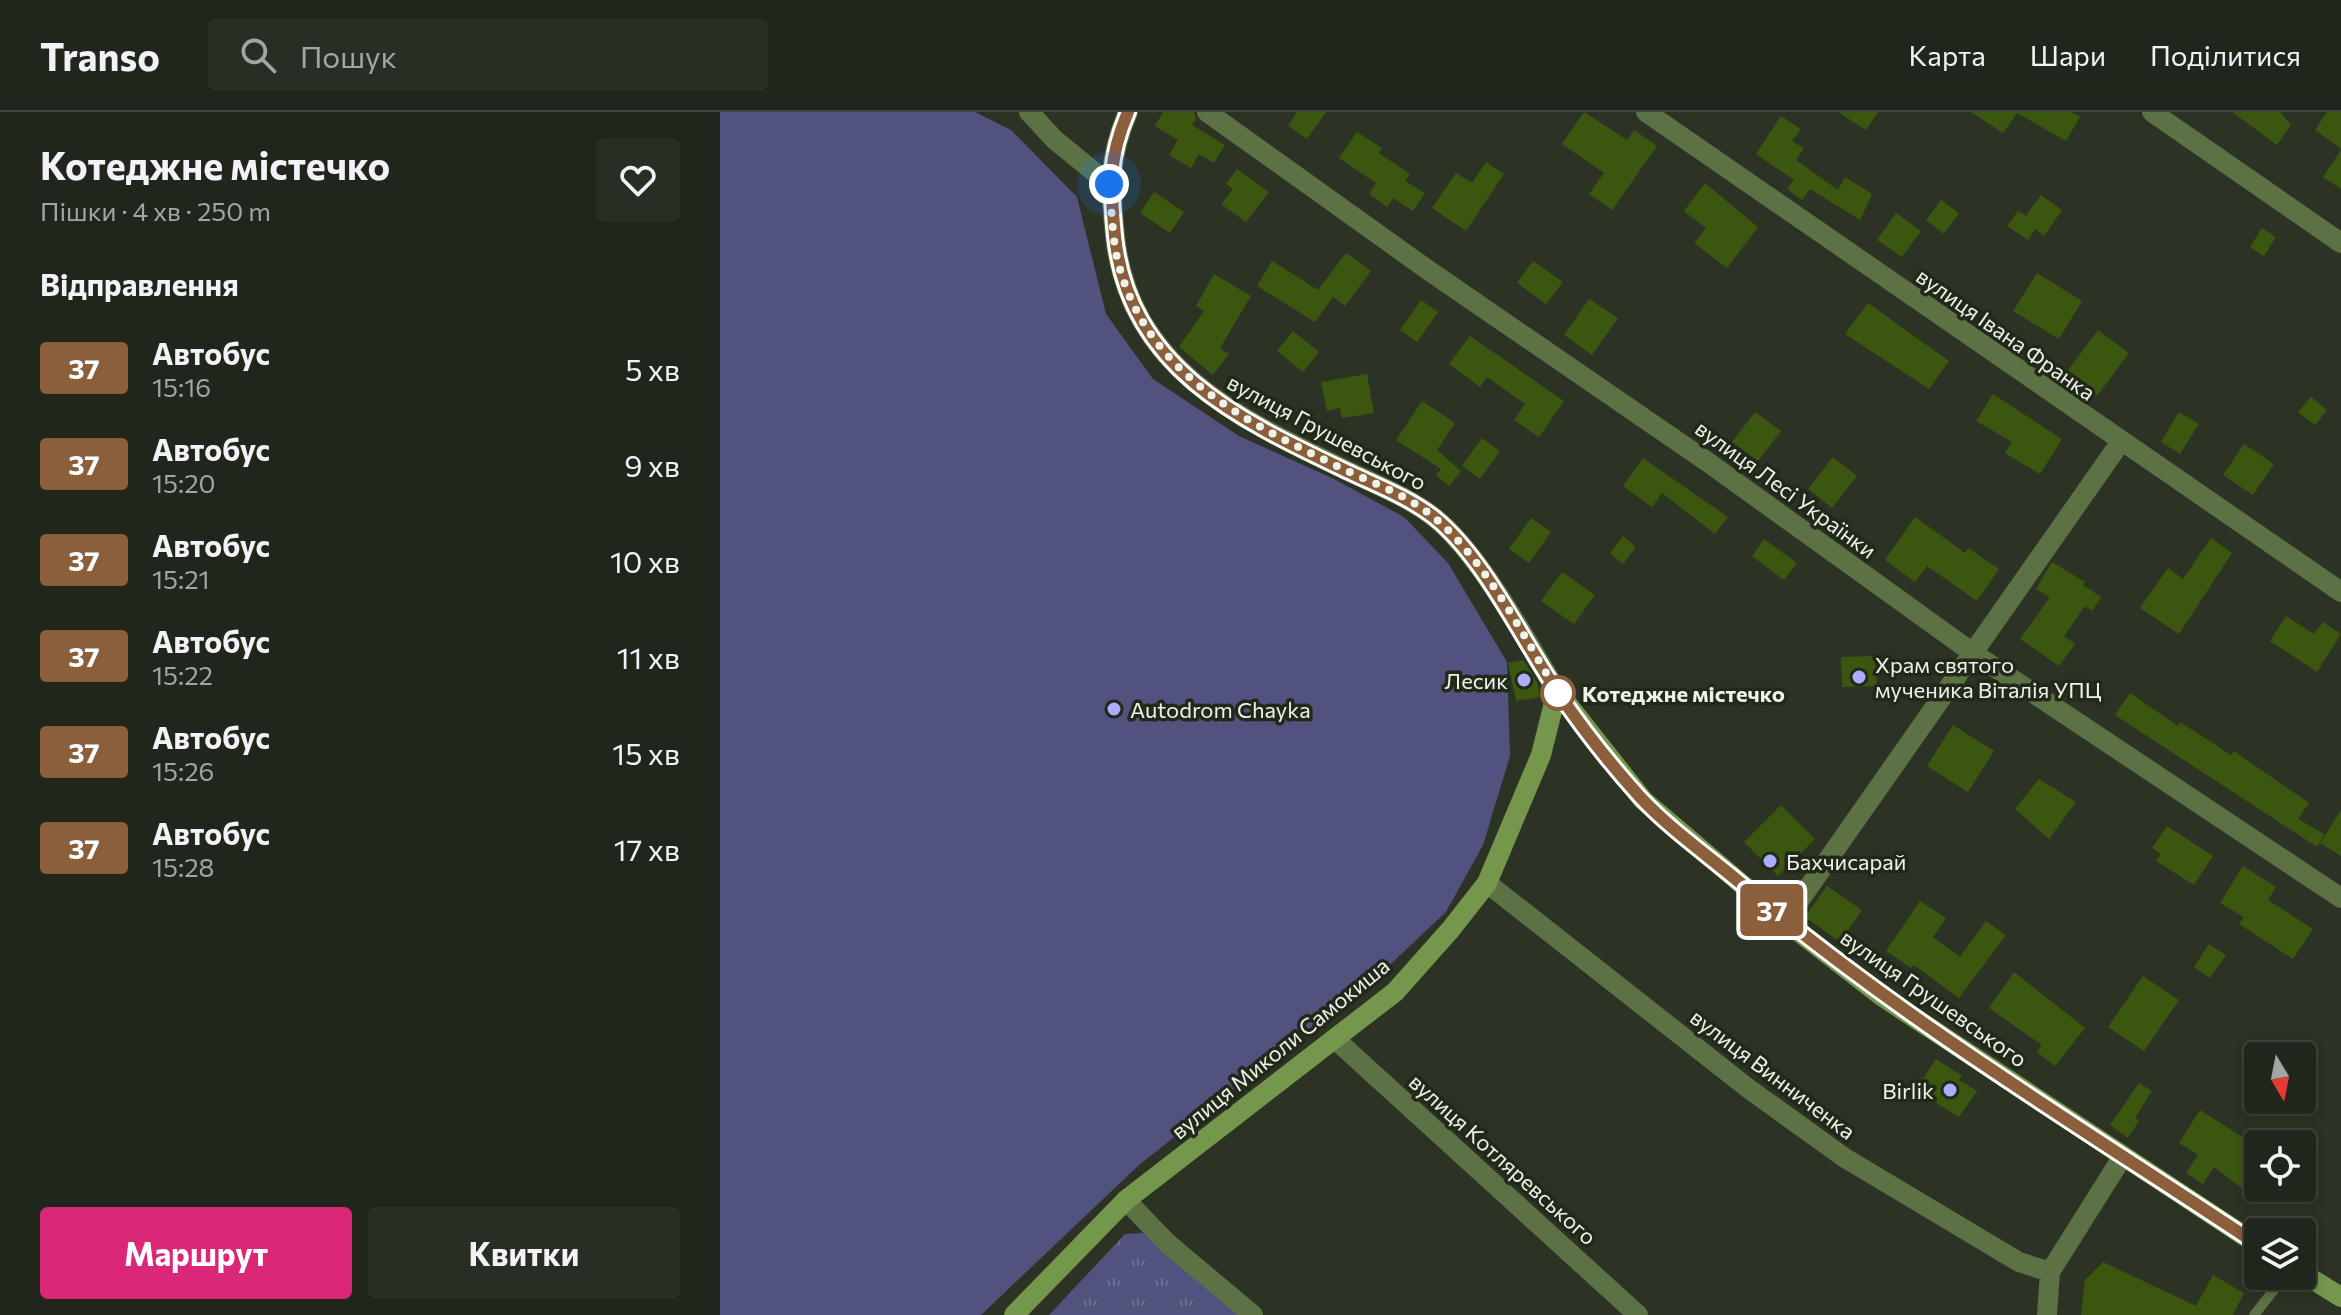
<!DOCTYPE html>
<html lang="uk">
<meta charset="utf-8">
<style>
body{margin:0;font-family:Commissioner,sans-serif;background:#292e25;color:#f1f3f6;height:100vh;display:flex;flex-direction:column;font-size:30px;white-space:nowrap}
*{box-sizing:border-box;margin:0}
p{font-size:26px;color:#a2a5a3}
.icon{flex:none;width:44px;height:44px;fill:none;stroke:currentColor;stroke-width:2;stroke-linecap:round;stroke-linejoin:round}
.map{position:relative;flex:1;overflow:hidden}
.sheet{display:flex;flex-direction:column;background:#21261c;width:720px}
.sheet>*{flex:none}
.badge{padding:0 16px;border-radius:6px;font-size:28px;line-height:52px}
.needle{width:52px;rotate:170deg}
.fabs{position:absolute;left:1524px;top:930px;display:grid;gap:16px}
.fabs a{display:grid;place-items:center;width:72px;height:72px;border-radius:8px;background:#21261c;box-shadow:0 4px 12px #0003,0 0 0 2px #3e433b;font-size:40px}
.you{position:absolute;width:40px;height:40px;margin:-20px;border:6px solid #fff;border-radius:50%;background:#1a73e8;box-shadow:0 0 0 12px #1a73e833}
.map>.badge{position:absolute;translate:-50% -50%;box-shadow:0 0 0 4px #fff}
h2{padding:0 40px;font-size:30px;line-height:72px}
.round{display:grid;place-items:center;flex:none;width:84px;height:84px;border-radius:8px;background:#292e25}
.head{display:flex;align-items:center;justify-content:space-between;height:136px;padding:0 40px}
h1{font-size:38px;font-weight:700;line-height:60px}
.action{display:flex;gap:16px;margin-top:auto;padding:16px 40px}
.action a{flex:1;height:92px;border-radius:8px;background:#db2777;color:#fff;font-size:32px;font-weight:700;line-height:92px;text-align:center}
.action a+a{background:#292e25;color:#f1f3f6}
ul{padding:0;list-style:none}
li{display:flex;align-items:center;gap:24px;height:96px;padding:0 40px}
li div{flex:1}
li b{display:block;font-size:30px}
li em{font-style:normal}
li .badge{min-width:88px;font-weight:700;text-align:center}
header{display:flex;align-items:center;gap:48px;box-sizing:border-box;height:112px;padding:0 40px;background:#21261c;border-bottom:2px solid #3e433b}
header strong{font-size:38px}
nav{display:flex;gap:44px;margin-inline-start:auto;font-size:28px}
.search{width:560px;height:72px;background:#292e25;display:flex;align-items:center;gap:20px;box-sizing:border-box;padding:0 28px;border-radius:8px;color:#a2a5a3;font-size:30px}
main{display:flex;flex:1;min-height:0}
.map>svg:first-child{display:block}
.grass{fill:url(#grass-tufts)}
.pitch{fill:#51537e}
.building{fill:#3b570f}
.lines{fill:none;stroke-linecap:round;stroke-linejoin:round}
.lane{stroke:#5c7244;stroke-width:10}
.street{stroke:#5c7244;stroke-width:20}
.secondary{stroke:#74974c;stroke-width:20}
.line-casing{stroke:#fff;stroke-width:18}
.line{stroke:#8b5e3c;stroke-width:12}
.walk{stroke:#eef3ea;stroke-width:8;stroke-dasharray:0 14.4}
.poi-dot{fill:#abaffb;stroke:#22291b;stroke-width:3}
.stop-dot{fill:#fff;stroke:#8b5e3c;stroke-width:4}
.labels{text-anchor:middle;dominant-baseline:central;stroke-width:7;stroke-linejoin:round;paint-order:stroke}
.street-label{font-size:22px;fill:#eef3ea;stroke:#22291b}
.poi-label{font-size:22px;fill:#eef3ea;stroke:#22291b;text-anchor:start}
.stop-label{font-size:22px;font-weight:bold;fill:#eef3ea;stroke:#22291b;text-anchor:start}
</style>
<header>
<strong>Transo</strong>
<div class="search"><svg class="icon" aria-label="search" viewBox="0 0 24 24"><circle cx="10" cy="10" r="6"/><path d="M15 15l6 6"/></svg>Пошук</div>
<nav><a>Карта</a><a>Шари</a><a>Поділитися</a></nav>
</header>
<main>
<section class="sheet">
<div class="head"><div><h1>Котеджне містечко</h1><p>Пішки · 4 хв · 250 m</p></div><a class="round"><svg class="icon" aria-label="heart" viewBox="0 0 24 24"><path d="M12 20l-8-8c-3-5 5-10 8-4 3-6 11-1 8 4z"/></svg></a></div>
<h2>Відправлення</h2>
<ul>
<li><span class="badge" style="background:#8b5e3c;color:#fff">37</span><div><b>Автобус</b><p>15:16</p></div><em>5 хв</em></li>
<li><span class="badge" style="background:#8b5e3c;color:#fff">37</span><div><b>Автобус</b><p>15:20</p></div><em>9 хв</em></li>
<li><span class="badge" style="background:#8b5e3c;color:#fff">37</span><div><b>Автобус</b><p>15:21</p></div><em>10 хв</em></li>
<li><span class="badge" style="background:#8b5e3c;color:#fff">37</span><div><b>Автобус</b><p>15:22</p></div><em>11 хв</em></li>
<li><span class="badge" style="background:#8b5e3c;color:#fff">37</span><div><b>Автобус</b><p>15:26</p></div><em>15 хв</em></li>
<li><span class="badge" style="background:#8b5e3c;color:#fff">37</span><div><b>Автобус</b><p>15:28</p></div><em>17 хв</em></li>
</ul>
<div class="action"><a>Маршрут</a><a>Квитки</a></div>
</section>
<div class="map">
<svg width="1621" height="1203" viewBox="0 0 1621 1203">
<defs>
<pattern id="grass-tufts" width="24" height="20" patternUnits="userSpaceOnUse" patternTransform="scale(2)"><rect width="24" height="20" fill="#51537e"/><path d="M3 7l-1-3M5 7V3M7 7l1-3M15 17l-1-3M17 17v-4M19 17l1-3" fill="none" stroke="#6a6c90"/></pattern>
</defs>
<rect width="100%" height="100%" fill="#2c3325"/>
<!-- grass -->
<path class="grass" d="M 423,1121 L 519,1203 L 329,1203 L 405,1122 Z"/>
<!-- pitch -->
<path class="pitch" d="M 0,0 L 255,0 L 291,18 L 357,85 L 386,202 L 433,267 L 519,324 L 614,367 L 684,405 L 728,451 L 787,550 L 790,644 L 763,733 L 726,800 L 659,863 L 419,1053 L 261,1203 L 0,1203 Z"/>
<!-- building -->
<path class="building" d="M 443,0 L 474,0 L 476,7 L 472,13 L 505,33 L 494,51 L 479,42 L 471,56 L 449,43 L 458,28 L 435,14 Z
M 577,0 L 606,0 L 587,27 L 568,14 Z
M 864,0 L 907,28 L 914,18 L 937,34 L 892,98 L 869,82 L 884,61 L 842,32 Z
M 1118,0 L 1158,0 L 1146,18 Z
M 1251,0 L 1351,0 L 1360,5 L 1346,29 L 1297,1 L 1283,21 Z
M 1512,0 L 1560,0 L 1571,13 L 1557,33 Z
M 1607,0 L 1621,0 L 1621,37 L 1595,18 Z
M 1061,4 L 1081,17 L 1072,29 L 1084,36 L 1076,48 L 1118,78 L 1125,65 L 1152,82 L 1140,108 L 1090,77 L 1082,88 L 1067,77 L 1074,68 L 1036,42 Z
M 637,20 L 662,36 L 659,41 L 690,62 L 685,69 L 705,81 L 693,99 L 673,86 L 667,95 L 649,82 L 656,71 L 619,46 Z
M 1621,38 L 1621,77 L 1603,65 Z
M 766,50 L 784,62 L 746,119 L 712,96 L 736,61 L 752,71 Z
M 517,57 L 549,80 L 526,110 L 501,92 L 513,77 L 506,72 Z
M 985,71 L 1038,115 L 1007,156 L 974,131 L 986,116 L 964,99 Z
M 434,80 L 464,100 L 450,121 L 420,101 Z
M 1321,83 L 1342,98 L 1324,124 L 1315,117 L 1308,128 L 1287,114 L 1298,99 L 1306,104 Z
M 1221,88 L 1239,101 L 1224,122 L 1206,108 Z
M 1176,101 L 1201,119 L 1182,145 L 1157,128 Z
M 1542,116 L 1556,125 L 1544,144 L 1530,135 Z
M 626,141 L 651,159 L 625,194 L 613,185 L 595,210 L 537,174 L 552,149 L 598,178 Z
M 813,149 L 843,170 L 826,192 L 797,171 Z
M 1317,161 L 1362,189 L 1339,227 L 1293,199 Z
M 494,162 L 531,184 L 500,236 L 509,242 L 493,263 L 459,235 L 484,199 L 476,194 Z
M 869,187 L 898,206 L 872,243 L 844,223 Z
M 701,188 L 718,200 L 697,230 L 680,218 Z
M 1148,191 L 1229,249 L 1209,277 L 1125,222 Z
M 1378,218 L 1409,241 L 1377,284 L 1346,261 Z
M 573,219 L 599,240 L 583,260 L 557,239 Z
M 750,224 L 844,289 L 819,325 L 794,308 L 805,292 L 767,265 L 760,275 L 729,252 Z
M 647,262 L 654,301 L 622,306 L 620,296 L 607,299 L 601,270 Z
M 1273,282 L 1342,327 L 1320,362 L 1285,341 L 1292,330 L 1256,309 Z
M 1591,285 L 1607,298 L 1595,313 L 1578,300 Z
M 702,289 L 735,311 L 717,338 L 741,359 L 729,374 L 716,363 L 721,357 L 676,328 Z
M 1035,300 L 1061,319 L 1038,349 L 1012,330 Z
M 1459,300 L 1479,312 L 1460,342 L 1441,330 Z
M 762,326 L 780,339 L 760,367 L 742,354 Z
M 1524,332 L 1554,352 L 1533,383 L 1503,363 Z
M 1113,345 L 1137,364 L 1112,396 L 1088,377 Z
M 923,346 L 1008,405 L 995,422 L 942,381 L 932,395 L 903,374 Z
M 1195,405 L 1245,441 L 1248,436 L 1279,457 L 1257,489 L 1207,454 L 1195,470 L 1165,448 Z
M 811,406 L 831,420 L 809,451 L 789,437 Z
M 903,424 L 916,435 L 903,452 L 890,441 Z
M 1491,426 L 1512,441 L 1459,522 L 1420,496 L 1448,456 L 1463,467 Z
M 1044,427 L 1077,451 L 1064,468 L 1032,444 Z
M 1332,450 L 1365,470 L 1363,473 L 1381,485 L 1372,499 L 1365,494 L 1344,524 L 1355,532 L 1339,554 L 1300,527 L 1330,485 L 1316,477 Z
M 842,460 L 875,483 L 854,512 L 821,489 Z
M 1566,504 L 1594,522 L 1603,510 L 1621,522 L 1597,560 L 1550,529 Z
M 1155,544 L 1157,574 L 1122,575 L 1121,545 Z
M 803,548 L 817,570 L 820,585 L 796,589 L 788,551 Z
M 1410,581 L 1458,614 L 1460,610 L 1511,643 L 1514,639 L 1589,691 L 1578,707 L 1604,722 L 1597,735 L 1395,603 Z
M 1233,613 L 1274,639 L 1248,680 L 1207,654 Z
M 1319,667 L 1356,690 L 1329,727 L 1295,697 Z
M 1061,693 L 1095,727 L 1058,764 L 1024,730 Z
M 1621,698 L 1621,744 L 1600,731 Z
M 1447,714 L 1493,744 L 1474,773 L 1436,749 L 1441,742 L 1432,736 Z
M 1523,754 L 1556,775 L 1548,788 L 1593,817 L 1573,847 L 1519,812 L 1524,805 L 1500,791 Z
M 1107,774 L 1142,798 L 1120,830 L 1085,805 Z
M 1200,789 L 1226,806 L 1213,825 L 1240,845 L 1266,809 L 1286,823 L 1239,886 L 1194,853 L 1191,856 L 1166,839 Z
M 1489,832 L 1506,843 L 1490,866 L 1474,855 Z
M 1294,860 L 1365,916 L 1335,954 L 1317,940 L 1322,933 L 1269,896 Z
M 1423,864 L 1459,888 L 1424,939 L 1388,915 Z
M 1216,947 L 1242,964 L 1239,968 L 1257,979 L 1239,1005 L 1196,978 Z
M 1419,971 L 1432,979 L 1415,1006 L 1419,1009 L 1408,1026 L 1390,1013 Z
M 1480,998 L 1538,1035 L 1538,1062 L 1526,1079 L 1494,1055 L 1483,1072 L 1466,1061 L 1478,1043 L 1459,1031 Z
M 1383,1150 L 1476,1194 L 1493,1163 L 1524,1181 L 1513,1203 L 1361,1203 L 1365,1168 Z"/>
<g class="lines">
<!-- lane -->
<path class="lane" d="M 1534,1203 L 1565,1164"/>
<!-- street -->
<path class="street" d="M 309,0 L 335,28 L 389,72
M 408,0 C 388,47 390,74 395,124 C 409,258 522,308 630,360 C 659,374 690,386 715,406 C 760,442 807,530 837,579
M 487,0 L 708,158 L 989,351 L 1253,541 L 1621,786
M 926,0 L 1621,480
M 1432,0 L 1621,131
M 767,771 L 1029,977 L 1125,1046 L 1299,1150 L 1330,1160
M 1065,809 L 1400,331
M 615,927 L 918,1203
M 406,1088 L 446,1130 L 533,1203
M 1327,1203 L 1330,1160 L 1403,1044"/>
<!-- secondary -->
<path class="secondary" d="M 837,579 L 923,688 L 1065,809 L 1163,885 L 1538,1133
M 1582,1161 L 1621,1185
M 294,1203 L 406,1088 L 675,880 L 731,817 L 767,771 L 821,643 L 837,579"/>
</g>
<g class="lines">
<!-- line casing -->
<g class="line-casing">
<path id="line" d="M 408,0 C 388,47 390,74 395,124 C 409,259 524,310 633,362 C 661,375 691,387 715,406 C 765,447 801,526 837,579 C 862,616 891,653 921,686 C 951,718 990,745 1024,774 C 1184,909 1364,1017 1538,1133"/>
</g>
<!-- line -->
<use href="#line" class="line"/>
<!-- walk -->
<path class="walk" d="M 389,72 C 392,97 392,126 398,150 C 427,263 525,309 621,356 C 653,371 690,384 717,408 C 767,451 804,525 838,581"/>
</g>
<!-- markers -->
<g class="poi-dot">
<circle cx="1139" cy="565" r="8"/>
<circle cx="804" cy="568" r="8"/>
<circle cx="394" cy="597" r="8"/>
<circle cx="1050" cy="749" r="8"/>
<circle cx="1230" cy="978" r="8"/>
</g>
<circle class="stop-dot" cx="838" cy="581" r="16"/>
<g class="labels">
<!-- street labels -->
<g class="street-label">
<text transform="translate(1286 222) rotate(35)">вулиця Івана Франка</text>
<text transform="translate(607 320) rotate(28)">вулиця Грушевського</text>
<text transform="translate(1066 377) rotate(36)">вулиця Лесі Українки</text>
<text transform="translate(1214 886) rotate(35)">вулиця Грушевського</text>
<text transform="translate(560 936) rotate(-39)">вулиця Миколи Самокиша</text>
<text transform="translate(1053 962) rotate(37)">вулиця Винниченка</text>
<text transform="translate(783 1047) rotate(42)">вулиця Котляревського</text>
</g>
<!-- poi labels -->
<g class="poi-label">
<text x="1155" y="552">Храм святого<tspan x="1155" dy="25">мученика Віталія УПЦ</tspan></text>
<text x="788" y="568" text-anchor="end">Лесик</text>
<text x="410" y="597">Autodrom Chayka</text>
<text x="1066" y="749">Бахчисарай</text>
<text x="1214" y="978" text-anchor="end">Birlik</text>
</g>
<!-- stop labels -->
<g class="stop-label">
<text x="862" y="581">Котеджне містечко</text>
</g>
</g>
</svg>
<div class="fabs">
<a><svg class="needle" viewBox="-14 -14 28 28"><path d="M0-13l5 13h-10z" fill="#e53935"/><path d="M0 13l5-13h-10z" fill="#a2a5a3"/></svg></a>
<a><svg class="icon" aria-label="locate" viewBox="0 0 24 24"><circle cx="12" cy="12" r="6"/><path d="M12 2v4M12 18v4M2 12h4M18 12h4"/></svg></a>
<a><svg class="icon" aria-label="layers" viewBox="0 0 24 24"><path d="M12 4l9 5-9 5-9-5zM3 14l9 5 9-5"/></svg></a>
</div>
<div class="you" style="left:389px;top:72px"></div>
<b class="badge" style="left:1052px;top:798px;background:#8b5e3c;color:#fff">37</b>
</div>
</main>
